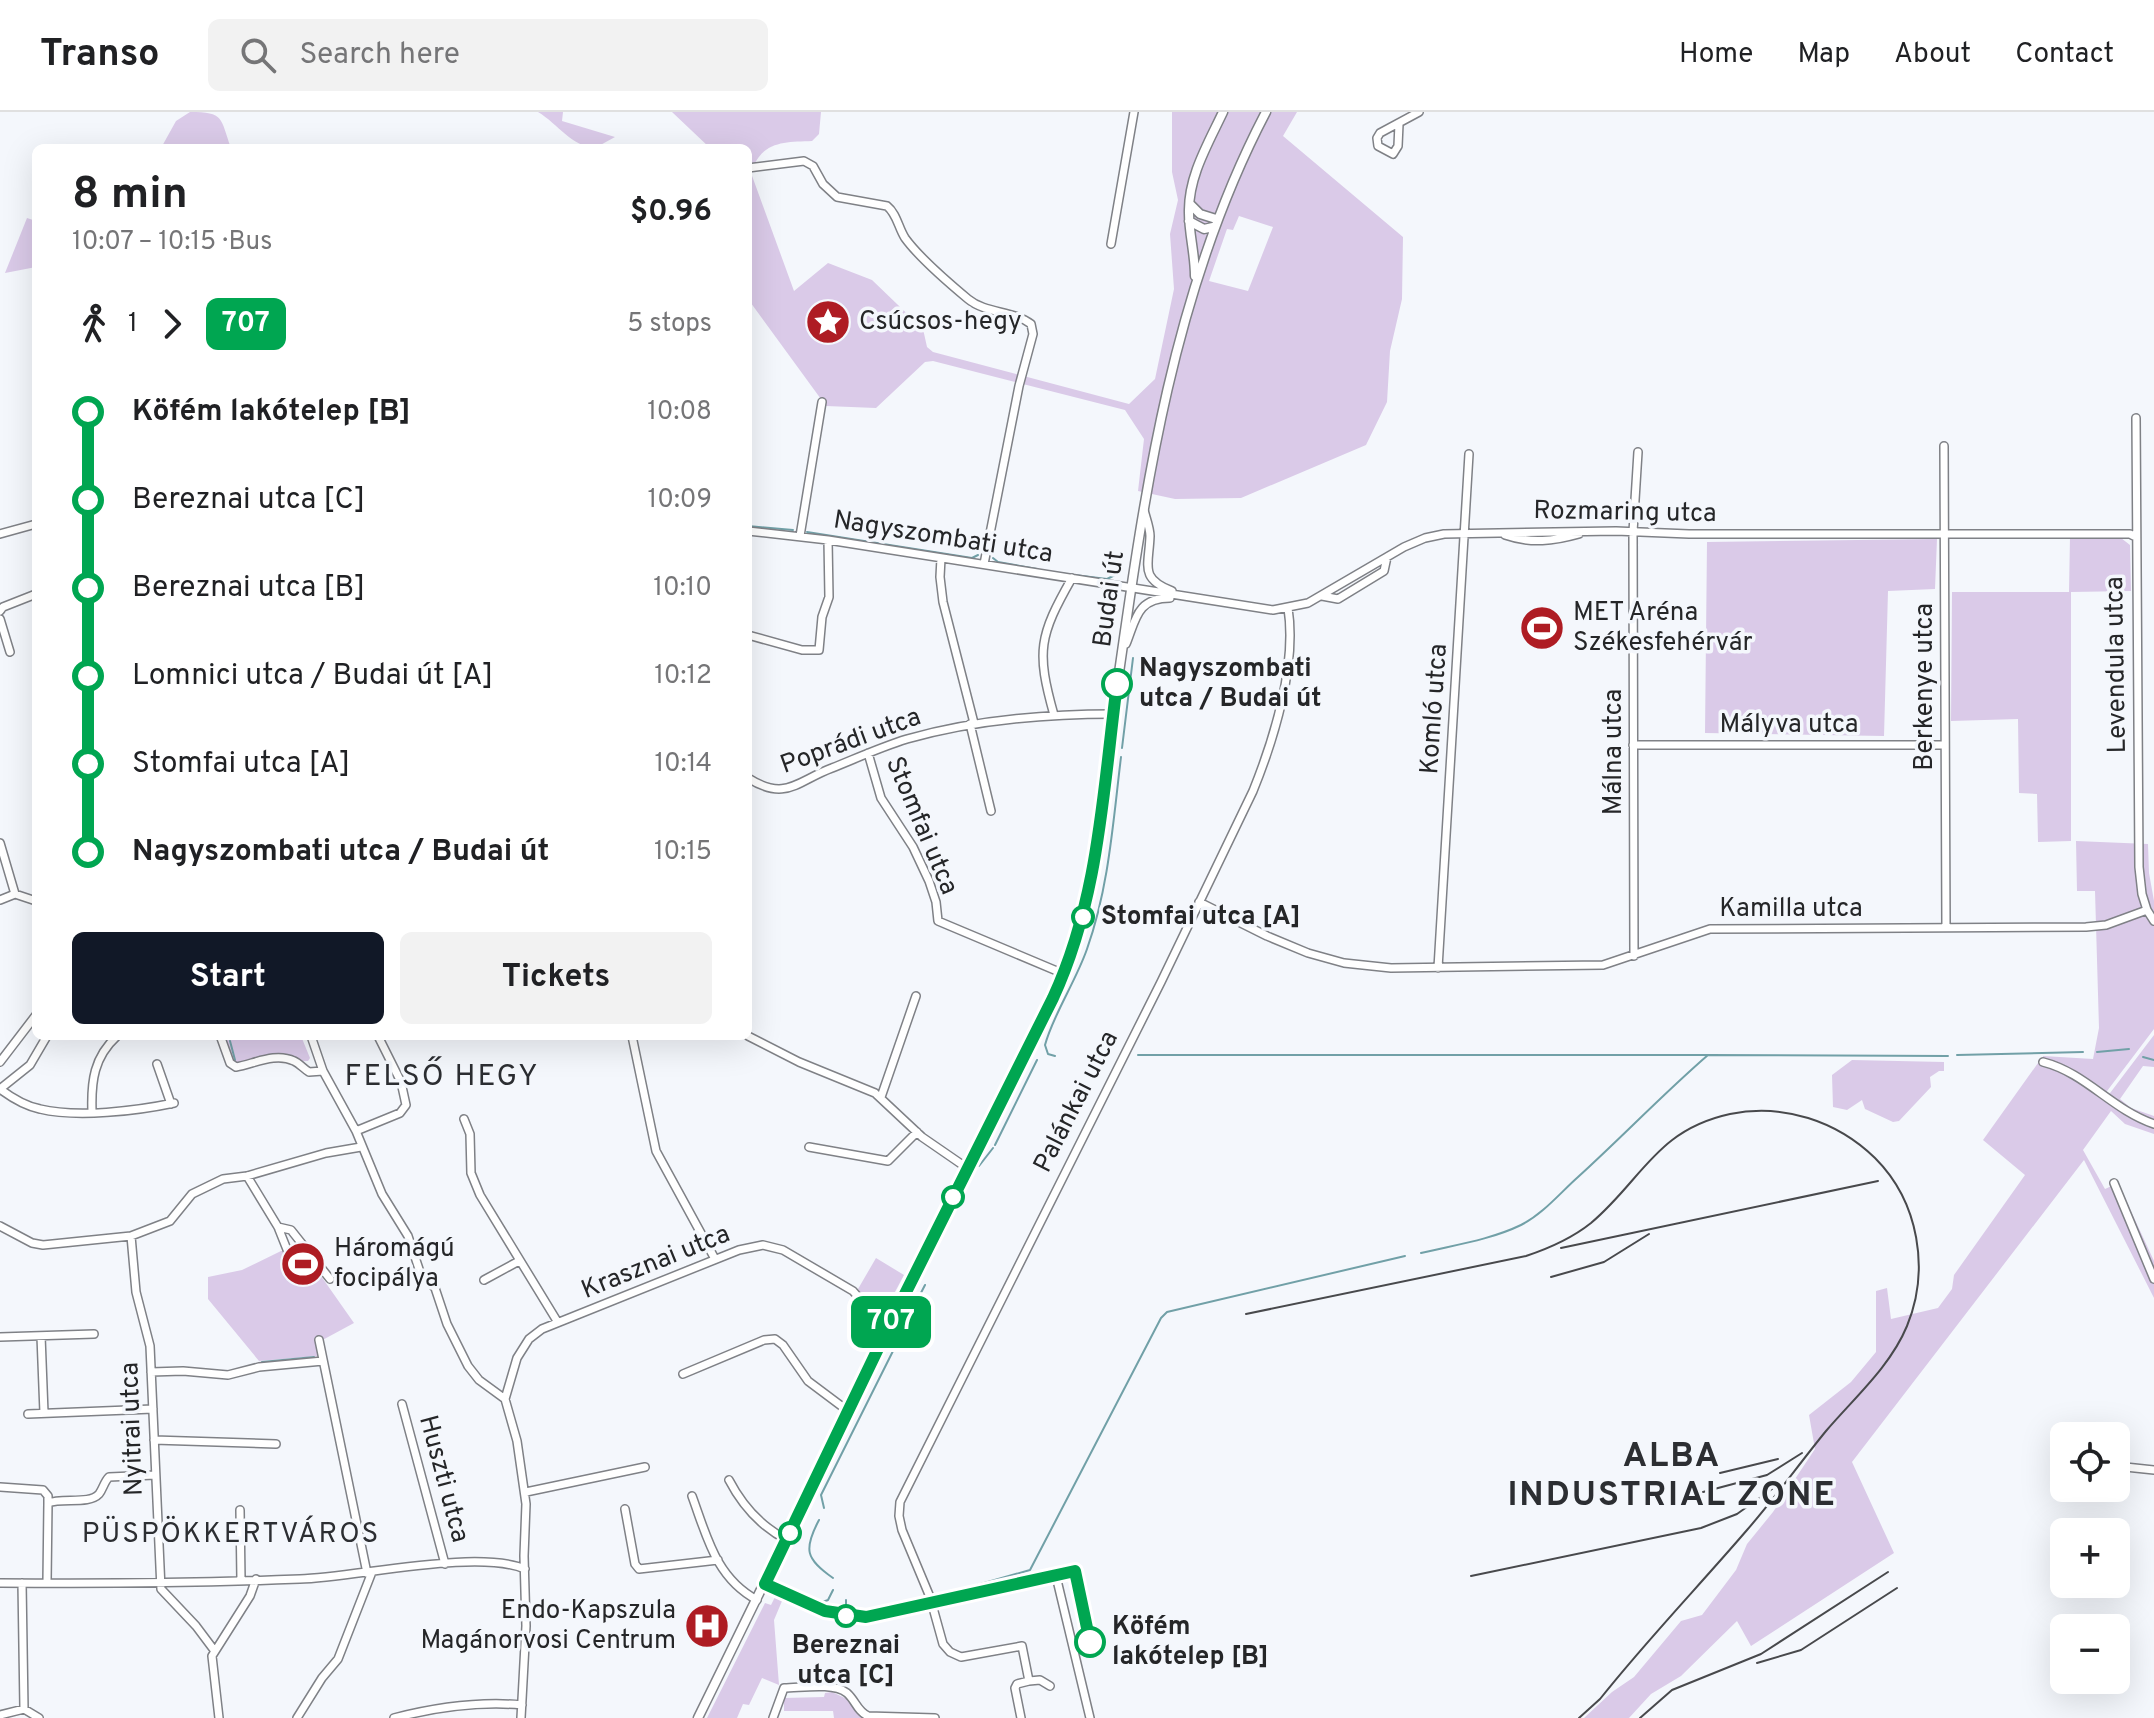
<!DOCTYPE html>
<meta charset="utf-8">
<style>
body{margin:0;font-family:Overpass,sans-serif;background:#f2f2f2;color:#202124;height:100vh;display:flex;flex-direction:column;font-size:30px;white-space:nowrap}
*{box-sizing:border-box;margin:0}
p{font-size:26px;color:#757577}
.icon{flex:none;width:44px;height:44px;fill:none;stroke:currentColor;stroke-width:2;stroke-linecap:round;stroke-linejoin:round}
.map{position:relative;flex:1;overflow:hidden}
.side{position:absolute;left:32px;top:32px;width:720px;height:896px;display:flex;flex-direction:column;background:#fff;border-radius:12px;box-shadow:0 8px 32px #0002}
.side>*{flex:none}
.badge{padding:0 16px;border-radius:12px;font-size:28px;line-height:52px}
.tools{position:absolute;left:2050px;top:1310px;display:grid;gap:16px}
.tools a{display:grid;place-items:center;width:80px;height:80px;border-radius:12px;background:#fff;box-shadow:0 8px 32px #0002;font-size:40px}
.map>.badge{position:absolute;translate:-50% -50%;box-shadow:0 0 0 4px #fff}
.legs{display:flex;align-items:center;gap:12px;height:88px;padding:0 40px;font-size:26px}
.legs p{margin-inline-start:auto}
.headline{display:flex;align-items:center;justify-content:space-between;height:136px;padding:0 40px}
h1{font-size:44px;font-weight:700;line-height:60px}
.cta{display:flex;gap:16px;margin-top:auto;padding:16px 40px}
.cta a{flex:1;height:92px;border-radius:12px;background:#111827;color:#fff;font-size:32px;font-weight:700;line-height:92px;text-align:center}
.cta a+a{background:#f2f2f2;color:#202124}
ul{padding:0 40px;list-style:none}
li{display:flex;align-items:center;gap:28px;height:88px;font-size:30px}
li i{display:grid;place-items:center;width:12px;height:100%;margin:0 10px;background:currentColor}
li i::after{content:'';width:20px;height:20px;margin:-10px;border:6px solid;border-radius:50%;background:#fff}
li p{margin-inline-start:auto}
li:first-child i{background:linear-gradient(#0000 50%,currentColor 0)}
li:last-child i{background:linear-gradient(currentColor 50%,#0000 0)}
header{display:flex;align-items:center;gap:48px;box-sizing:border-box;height:112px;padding:0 40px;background:#fff;border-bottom:2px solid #e0e0e0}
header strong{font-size:38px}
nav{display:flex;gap:44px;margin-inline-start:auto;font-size:28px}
.search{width:560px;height:72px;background:#f2f2f2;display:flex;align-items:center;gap:20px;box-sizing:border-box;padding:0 28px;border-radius:12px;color:#757577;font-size:30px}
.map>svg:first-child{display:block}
.green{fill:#dacae8;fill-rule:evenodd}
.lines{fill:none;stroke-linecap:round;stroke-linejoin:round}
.stream{stroke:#71a0a7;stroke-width:2}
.minor-casing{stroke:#7f8186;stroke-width:10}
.major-casing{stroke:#7f8186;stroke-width:11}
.minor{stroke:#fff;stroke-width:7}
.major{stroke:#fff;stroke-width:8}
.rail{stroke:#48494c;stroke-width:2}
.line-1-casing{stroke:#fff;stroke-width:18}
.line-1{stroke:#00a651;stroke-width:12}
.stop-1-dot{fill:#fff;stroke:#00a651;stroke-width:4}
.labels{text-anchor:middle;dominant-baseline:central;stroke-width:7;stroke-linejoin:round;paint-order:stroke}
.poi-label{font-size:26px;fill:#252628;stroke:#f4f7fc;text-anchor:start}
.street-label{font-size:26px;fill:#252628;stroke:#f4f7fc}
.stop-label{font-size:26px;font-weight:bold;fill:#252628;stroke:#f4f7fc;text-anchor:start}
.neighbourhood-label{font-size:28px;letter-spacing:2px;fill:#2c2e32;stroke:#f4f7fc}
.quarter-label{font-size:30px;letter-spacing:2px;fill:#2c2e32;stroke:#f4f7fc}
.district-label{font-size:34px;font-weight:bold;letter-spacing:2px;fill:#2c2e32;stroke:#f4f7fc}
</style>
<header>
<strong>Transo</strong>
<div class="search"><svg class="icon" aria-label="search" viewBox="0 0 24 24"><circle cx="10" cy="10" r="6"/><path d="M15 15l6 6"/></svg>Search here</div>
<nav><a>Home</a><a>Map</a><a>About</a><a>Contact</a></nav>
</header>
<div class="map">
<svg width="2154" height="1606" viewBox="0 0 2154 1606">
<rect width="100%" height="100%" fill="#f4f7fc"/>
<!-- green -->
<path class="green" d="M 190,0 C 225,0 220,6 231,36 L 161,36 L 176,9 Z
M 538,0 L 563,0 L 562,9 L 615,25 L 595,36 C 571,34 558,12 538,0 Z
M 672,0 L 821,0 L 819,22 L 812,29 C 784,30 761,29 751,61 L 794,179 L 828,151 L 872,168 L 923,217 L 927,235 L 933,240 L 1129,292 L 1155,267 L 1174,177 L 1170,122 L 1178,88 L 1172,60 L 1172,0 L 1297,0 L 1283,24 L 1403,125 L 1402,187 L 1390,239 L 1387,290 L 1366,333 L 1241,386 L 1175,387 L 1138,379 L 1144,327 L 1125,298 L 933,249 L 925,250 L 876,296 L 826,294 L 748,187 L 748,36 L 710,36 ZM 1239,104 L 1273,115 L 1248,179 L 1209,169 L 1227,117 L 1233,118 Z
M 27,106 L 36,109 L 36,155 L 5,161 Z
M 2070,425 L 2121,426 L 2130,433 L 2131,479 L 2071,480 L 2071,729 L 2038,730 L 2037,682 L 2019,681 L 2018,607 L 1951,609 L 1952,480 L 2069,480 Z
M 1937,427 L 1935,477 L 1888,479 L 1884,624 L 1705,621 L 1707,430 Z
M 2076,729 L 2148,732 L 2149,761 L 2154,789 L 2154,917 L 2101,987 L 2104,989 L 2154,923 L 2154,955 L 2143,954 L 2120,987 L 2131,996 L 2154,1004 L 2154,1022 L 2125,1012 L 2111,999 L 2083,1038 L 2105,1077 L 2118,1071 L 2154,1149 L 2154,1186 L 2084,1048 L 1852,1350 L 1894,1441 L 1751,1534 L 1737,1509 L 1681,1564 L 1651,1582 L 1629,1606 L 1584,1606 L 1612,1580 L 1634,1565 L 1681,1509 L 1702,1503 L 1736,1458 L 1747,1432 L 1773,1400 L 1815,1337 L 1809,1303 L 1851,1270 L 1876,1240 L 1876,1179 L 1887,1176 L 1891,1207 L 1938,1196 L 1952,1177 L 1954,1163 L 2025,1063 L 1983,1028 L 2038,951 L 2043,952 L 2043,944 L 2093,947 L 2099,916 L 2095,779 L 2077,779 Z
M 226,924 L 301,924 L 310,946 L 308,949 L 234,952 L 226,933 Z
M 1852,948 L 1944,950 L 1944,959 L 1939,959 L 1930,965 L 1931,975 L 1899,1009 L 1893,1010 L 1865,997 L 1862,988 L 1847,998 L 1833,995 L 1832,963 Z
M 302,1137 L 354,1211 L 317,1231 L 319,1244 L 259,1249 L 208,1187 L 208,1165 L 242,1158 L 281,1139 Z
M 876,1146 L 904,1163 L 880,1208 L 858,1177 Z
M 775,1485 L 782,1489 L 774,1508 L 779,1573 L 762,1566 L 749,1593 L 743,1592 L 737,1606 L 707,1606 L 765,1491 L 771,1493 Z
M 832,1580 L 847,1587 L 863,1606 L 834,1606 L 833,1599 L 784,1599 L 784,1586 L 824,1585 L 825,1581 Z"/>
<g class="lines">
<!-- stream -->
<path class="stream" d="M 748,414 L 793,418
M 807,420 L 972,446 L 978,443
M 993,446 L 998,450 L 1037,457
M 1058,461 L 1107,467 L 1117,462
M 1122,636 L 1133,546
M 230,929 L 235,948
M 2097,940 L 2129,937
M 1138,943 L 1708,943
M 1957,943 L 2083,940
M 1055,944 L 1048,942 L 1045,933 C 1053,903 1076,869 1087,837 C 1109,775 1113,710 1121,645
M 2143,945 L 2154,948
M 995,1033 L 1037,948
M 979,1054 L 993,1036
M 1421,1141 C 1454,1133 1490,1128 1521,1113 C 1543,1102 1560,1081 1578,1065 C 1622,1025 1663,982 1708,943 L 1948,944
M 908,1218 L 908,1206 L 925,1173
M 262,1250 L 314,1245
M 824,1396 L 821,1383 L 894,1237 L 901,1232
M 819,1408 C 803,1438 806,1447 833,1466
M 788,1475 L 820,1491 L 828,1488 L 833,1478
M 942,1483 L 1030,1458 L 1161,1206 L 1167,1200 L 1405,1144
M 846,1488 L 846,1495 C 866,1506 899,1493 920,1489"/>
<!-- minor casing -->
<g class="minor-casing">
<path id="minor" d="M 1399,12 L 1398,34 L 1393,42 L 1378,34 L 1377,26 L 1380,21 L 1419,0
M 748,56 L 804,49 L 813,54 L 823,72 L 837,85 L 887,94 C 897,102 898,115 905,126 C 918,144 950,172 968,187 C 986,202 1013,198 1031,212 L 1033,222 L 1019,274 L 984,452
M 1111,132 L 1134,0
M 2136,306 L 2139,755 L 2142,782 L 2147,798
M 1944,334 L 1946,816
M 1144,398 C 1146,406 1150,416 1150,424 C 1149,454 1139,466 1172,479
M 748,419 L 828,428 L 1273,498 L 1308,491 L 1404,435 L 1425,426 L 1444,422 L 1616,419 L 1689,422 L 2130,422 L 2136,425
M 0,422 L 36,412
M 1505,423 C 1531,432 1554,429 1579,422
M 800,424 L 822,290
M 941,446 L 940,465 L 943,490 L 974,611
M 1322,484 L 1338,487 L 1384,459 L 1387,445
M 0,499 L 3,495 L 36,482
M 0,507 L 10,540
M 748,523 L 802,538 L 819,538 L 822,505 L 829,485 L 828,428
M 1126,532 C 1136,507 1137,486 1170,486
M 1054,603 C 1036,539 1039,524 1072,466
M 970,612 L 991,699
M 1633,633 L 1945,633
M 868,641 L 881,686 L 913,735 L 929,769 L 936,790 L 938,809 L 1064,862
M 748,666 C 786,690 797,669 832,656 C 857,646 881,635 907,627 C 974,608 1043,602 1113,602
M 0,731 L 15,782 L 36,789
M 0,788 L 15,782
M 1199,790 L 1267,824 L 1308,841 L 1344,851 L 1391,856 L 1603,853 L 1710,817 L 2086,815 L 2106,813 L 2147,798 L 2154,809
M 1634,844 L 1633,420 L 1638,340
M 1438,856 L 1469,342
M 311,924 L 323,959 L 356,1019 L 382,1082 L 408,1124 L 420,1160 L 435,1176 L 447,1212 L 468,1254 L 479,1268 L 505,1287 L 517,1329 L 526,1392 L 524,1444 L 526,1514 L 521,1606
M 632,924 L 656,1039 L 715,1147
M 748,924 L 799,950 L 875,981 L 922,1025 L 967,1056
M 221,926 L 230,951 L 236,955 C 254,952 275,940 294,949 C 299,951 304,957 309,960 L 323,959
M 0,950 L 36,903
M 2043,950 C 2086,961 2111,997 2154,1012
M 157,952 L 171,992
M 0,977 C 12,986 25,994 40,997 C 77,1006 136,999 174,991
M 0,977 L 30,953 L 47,924
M 881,985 L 916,884
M 92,999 C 91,969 94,945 117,924
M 464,1007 L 470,1022 L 471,1061 L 480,1083 L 557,1209
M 356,1019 L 400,1001 L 406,993 L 401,970 L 378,924
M 809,1035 L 888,1049 L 917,1020
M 247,1064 L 278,1115 L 292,1150
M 2114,1071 L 2154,1167
M 0,1114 L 32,1131 L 43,1133 L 131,1124 L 170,1109 L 192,1082 L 223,1067 L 247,1064 L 326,1041 L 361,1035
M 278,1115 L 291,1118 L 330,1167
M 131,1124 L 136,1180 L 150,1234 L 161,1477 L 196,1514 L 214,1538
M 484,1168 L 519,1149
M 41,1224 L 44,1301
M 0,1225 L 94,1222
M 319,1228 L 367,1461
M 151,1260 L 183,1259 L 228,1263 L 259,1255 L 323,1249
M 683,1262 L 764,1228 L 775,1227 L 783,1233 L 808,1269 L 848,1299
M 505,1287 L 517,1246 L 529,1227 L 542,1217 L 739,1138 L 763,1133 L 783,1138 L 853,1179 L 887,1218
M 402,1292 L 445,1452
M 28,1302 L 153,1297
M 154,1328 L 276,1332
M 2116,1354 L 2154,1358
M 729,1368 C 742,1393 762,1415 787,1428
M 0,1375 L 43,1378 L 48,1384 L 48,1391
M 526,1380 L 645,1355
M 692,1384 C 707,1425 716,1466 757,1488
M 625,1397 L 635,1452 L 639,1457 L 718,1448
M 240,1398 L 241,1468
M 47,1470 L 48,1391 C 62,1385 89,1393 99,1382 C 103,1377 104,1370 109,1365 L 155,1363
M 0,1471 C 100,1472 200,1471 300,1467 C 357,1465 477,1437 525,1457
M 22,1471 L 24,1597
M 765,1472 L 825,1499 L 866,1505 L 1056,1464 L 1090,1606
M 1029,1569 L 1040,1568 L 1050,1574
M 0,1603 L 24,1597 L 39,1606
M 219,1606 L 212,1544 L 250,1484 L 256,1467
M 297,1606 L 322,1566 L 338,1547 L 372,1460
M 394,1606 C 437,1595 478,1589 522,1593
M 773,1606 L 784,1576 C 801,1576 833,1570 847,1581 C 856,1589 857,1599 868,1604 L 935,1606
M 1021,1606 L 1015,1576 L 1017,1572 L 1029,1569 L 1022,1534 L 961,1545 L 950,1540 L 943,1532 L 930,1485 L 902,1418 L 899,1404 L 900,1390 L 1161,870 L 1253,679 C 1274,627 1297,553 1288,496"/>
</g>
<!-- major casing -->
<g class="major-casing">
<path id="major" d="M 1190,92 L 1200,102 L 1216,107
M 1189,109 L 1204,117 L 1213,115
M 1195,164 C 1195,142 1189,122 1189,101 C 1188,65 1208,32 1223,0
M 698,1606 C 816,1366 932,1125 1053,886 C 1096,794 1100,695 1114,596 C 1143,392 1169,185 1266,0"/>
</g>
<!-- minor -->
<use href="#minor" class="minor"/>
<!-- major -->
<use href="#major" class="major"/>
<!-- rail -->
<path class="rail" d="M 1561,1136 L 1878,1069
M 1551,1165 L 1604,1150 L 1649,1122
M 1246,1202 L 1526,1144 C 1550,1136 1571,1127 1591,1111 C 1642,1068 1656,1018 1730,1002 C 1783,991 1837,1009 1875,1046 C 1919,1090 1930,1158 1907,1214 C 1890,1255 1854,1286 1826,1319 C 1799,1352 1775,1386 1747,1418 C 1698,1475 1646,1529 1600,1587 L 1579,1606
M 1720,1361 L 1778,1347
M 1703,1380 L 1767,1363 L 1802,1341
M 1471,1464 L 1701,1416 L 1737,1402 L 1772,1377
M 1757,1551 L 1801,1538 L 1897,1476
M 1640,1606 L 1672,1578 L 1761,1542 L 1888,1460"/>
</g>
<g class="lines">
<!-- line-1 casing -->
<g class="line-1-casing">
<path id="line-1" d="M 1090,1530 L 1075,1459 L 866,1505 L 825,1499 L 765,1472 L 887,1218 L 1053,886 C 1099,787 1103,678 1117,572"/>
</g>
<!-- line-1 -->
<use href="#line-1" class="line-1"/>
</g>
<!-- icons -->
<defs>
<g id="sight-disc" transform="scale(2.3)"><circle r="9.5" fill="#ae1c23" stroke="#f4f7fc"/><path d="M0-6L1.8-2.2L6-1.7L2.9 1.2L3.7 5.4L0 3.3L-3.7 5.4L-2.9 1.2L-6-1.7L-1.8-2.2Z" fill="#fff"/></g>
<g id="stadium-disc" transform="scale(2.3)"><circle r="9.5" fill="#ae1c23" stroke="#f4f7fc"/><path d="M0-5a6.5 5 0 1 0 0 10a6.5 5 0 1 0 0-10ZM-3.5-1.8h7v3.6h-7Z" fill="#fff"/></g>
<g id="hospital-disc" transform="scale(2.3)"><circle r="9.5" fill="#ae1c23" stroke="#f4f7fc"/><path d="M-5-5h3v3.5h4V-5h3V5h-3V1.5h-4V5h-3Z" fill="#fff"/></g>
</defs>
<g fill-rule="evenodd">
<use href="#sight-disc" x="828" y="210"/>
<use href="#stadium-disc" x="1542" y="516"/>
<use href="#stadium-disc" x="303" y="1152"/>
<use href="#hospital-disc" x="707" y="1514"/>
</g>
<!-- markers -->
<g class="stop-1-dot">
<circle cx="1117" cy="572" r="14"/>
<circle cx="1083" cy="805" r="10"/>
<circle cx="953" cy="1085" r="10"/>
<circle cx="790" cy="1421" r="10"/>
<circle cx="846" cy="1504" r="10"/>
<circle cx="1090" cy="1530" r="14"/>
</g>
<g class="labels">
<!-- poi labels -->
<g class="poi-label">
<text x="859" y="210">Csúcsos-hegy</text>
<text x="1573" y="501">MET Aréna<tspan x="1573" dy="30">Székesfehérvár</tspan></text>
<text x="334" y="1137">Háromágú<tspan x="334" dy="30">focipálya</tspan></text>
<text x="676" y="1499" text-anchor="end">Endo-Kapszula<tspan x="676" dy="30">Magánorvosi Centrum</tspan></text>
</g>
<!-- street labels -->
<g class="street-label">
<text transform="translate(1625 401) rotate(1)">Rozmaring utca</text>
<text transform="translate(943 426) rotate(9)">Nagyszombati utca</text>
<text transform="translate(1110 487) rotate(-82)">Budai út</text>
<text transform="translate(2117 553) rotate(-91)">Levendula utca</text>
<text transform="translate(1925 575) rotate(-90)">Berkenye utca</text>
<text transform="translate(1435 597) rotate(-86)">Komló utca</text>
<text x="1789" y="613">Mályva utca</text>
<text transform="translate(851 630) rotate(-20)">Poprádi utca</text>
<text transform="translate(1614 640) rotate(-90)">Málna utca</text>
<text transform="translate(921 714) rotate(67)">Stomfai utca</text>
<text x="1791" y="797">Kamilla utca</text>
<text transform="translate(1077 990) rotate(-63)">Palánkai utca</text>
<text transform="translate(656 1151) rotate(-22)">Krasznai utca</text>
<text transform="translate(133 1317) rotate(-92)">Nyitrai utca</text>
<text transform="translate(443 1367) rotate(75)">Huszti utca</text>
</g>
<!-- stop labels -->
<g class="stop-label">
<text x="1139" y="557">Nagyszombati<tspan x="1139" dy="30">utca / Budai út</tspan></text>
<text x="1101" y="805">Stomfai utca [A]</text>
<text x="1112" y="1515">Köfém<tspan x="1112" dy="30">lakótelep [B]</tspan></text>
<text x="846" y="1534" text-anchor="middle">Bereznai<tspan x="846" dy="30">utca [C]</tspan></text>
</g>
<!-- neighbourhood labels -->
<g class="neighbourhood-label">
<text x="231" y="1423">PÜSPÖKKERTVÁROS</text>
</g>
<!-- quarter labels -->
<g class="quarter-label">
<text x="442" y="965">FELSŐ HEGY</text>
</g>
<!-- district labels -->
<g class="district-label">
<text x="1672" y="1345">ALBA<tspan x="1672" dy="39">INDUSTRIAL ZONE</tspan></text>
</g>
</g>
</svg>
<div class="tools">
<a><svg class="icon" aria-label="locate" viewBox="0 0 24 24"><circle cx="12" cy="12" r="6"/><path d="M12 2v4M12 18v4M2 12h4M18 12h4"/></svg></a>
<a>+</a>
<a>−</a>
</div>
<b class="badge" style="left:891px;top:1210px;background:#00a651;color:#fff">707</b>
<section class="side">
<div class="headline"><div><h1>8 min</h1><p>10:07 – 10:15 · Bus</p></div><b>$0.96</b></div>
<div class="legs"><svg class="icon" aria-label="walk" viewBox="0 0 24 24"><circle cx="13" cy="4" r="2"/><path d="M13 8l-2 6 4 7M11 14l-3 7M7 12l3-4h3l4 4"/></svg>1<svg class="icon" aria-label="forward" viewBox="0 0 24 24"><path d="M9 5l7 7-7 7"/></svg><b class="badge" style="background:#00a651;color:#fff">707</b><p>5 stops</p></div>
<ul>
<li><i style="color:#00a651"></i><b>Köfém lakótelep [B]</b><p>10:08</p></li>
<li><i style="color:#00a651"></i><span>Bereznai utca [C]</span><p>10:09</p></li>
<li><i style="color:#00a651"></i><span>Bereznai utca [B]</span><p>10:10</p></li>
<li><i style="color:#00a651"></i><span>Lomnici utca / Budai út [A]</span><p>10:12</p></li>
<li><i style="color:#00a651"></i><span>Stomfai utca [A]</span><p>10:14</p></li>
<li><i style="color:#00a651"></i><b>Nagyszombati utca / Budai út</b><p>10:15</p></li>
</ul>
<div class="cta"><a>Start</a><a>Tickets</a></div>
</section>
</div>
